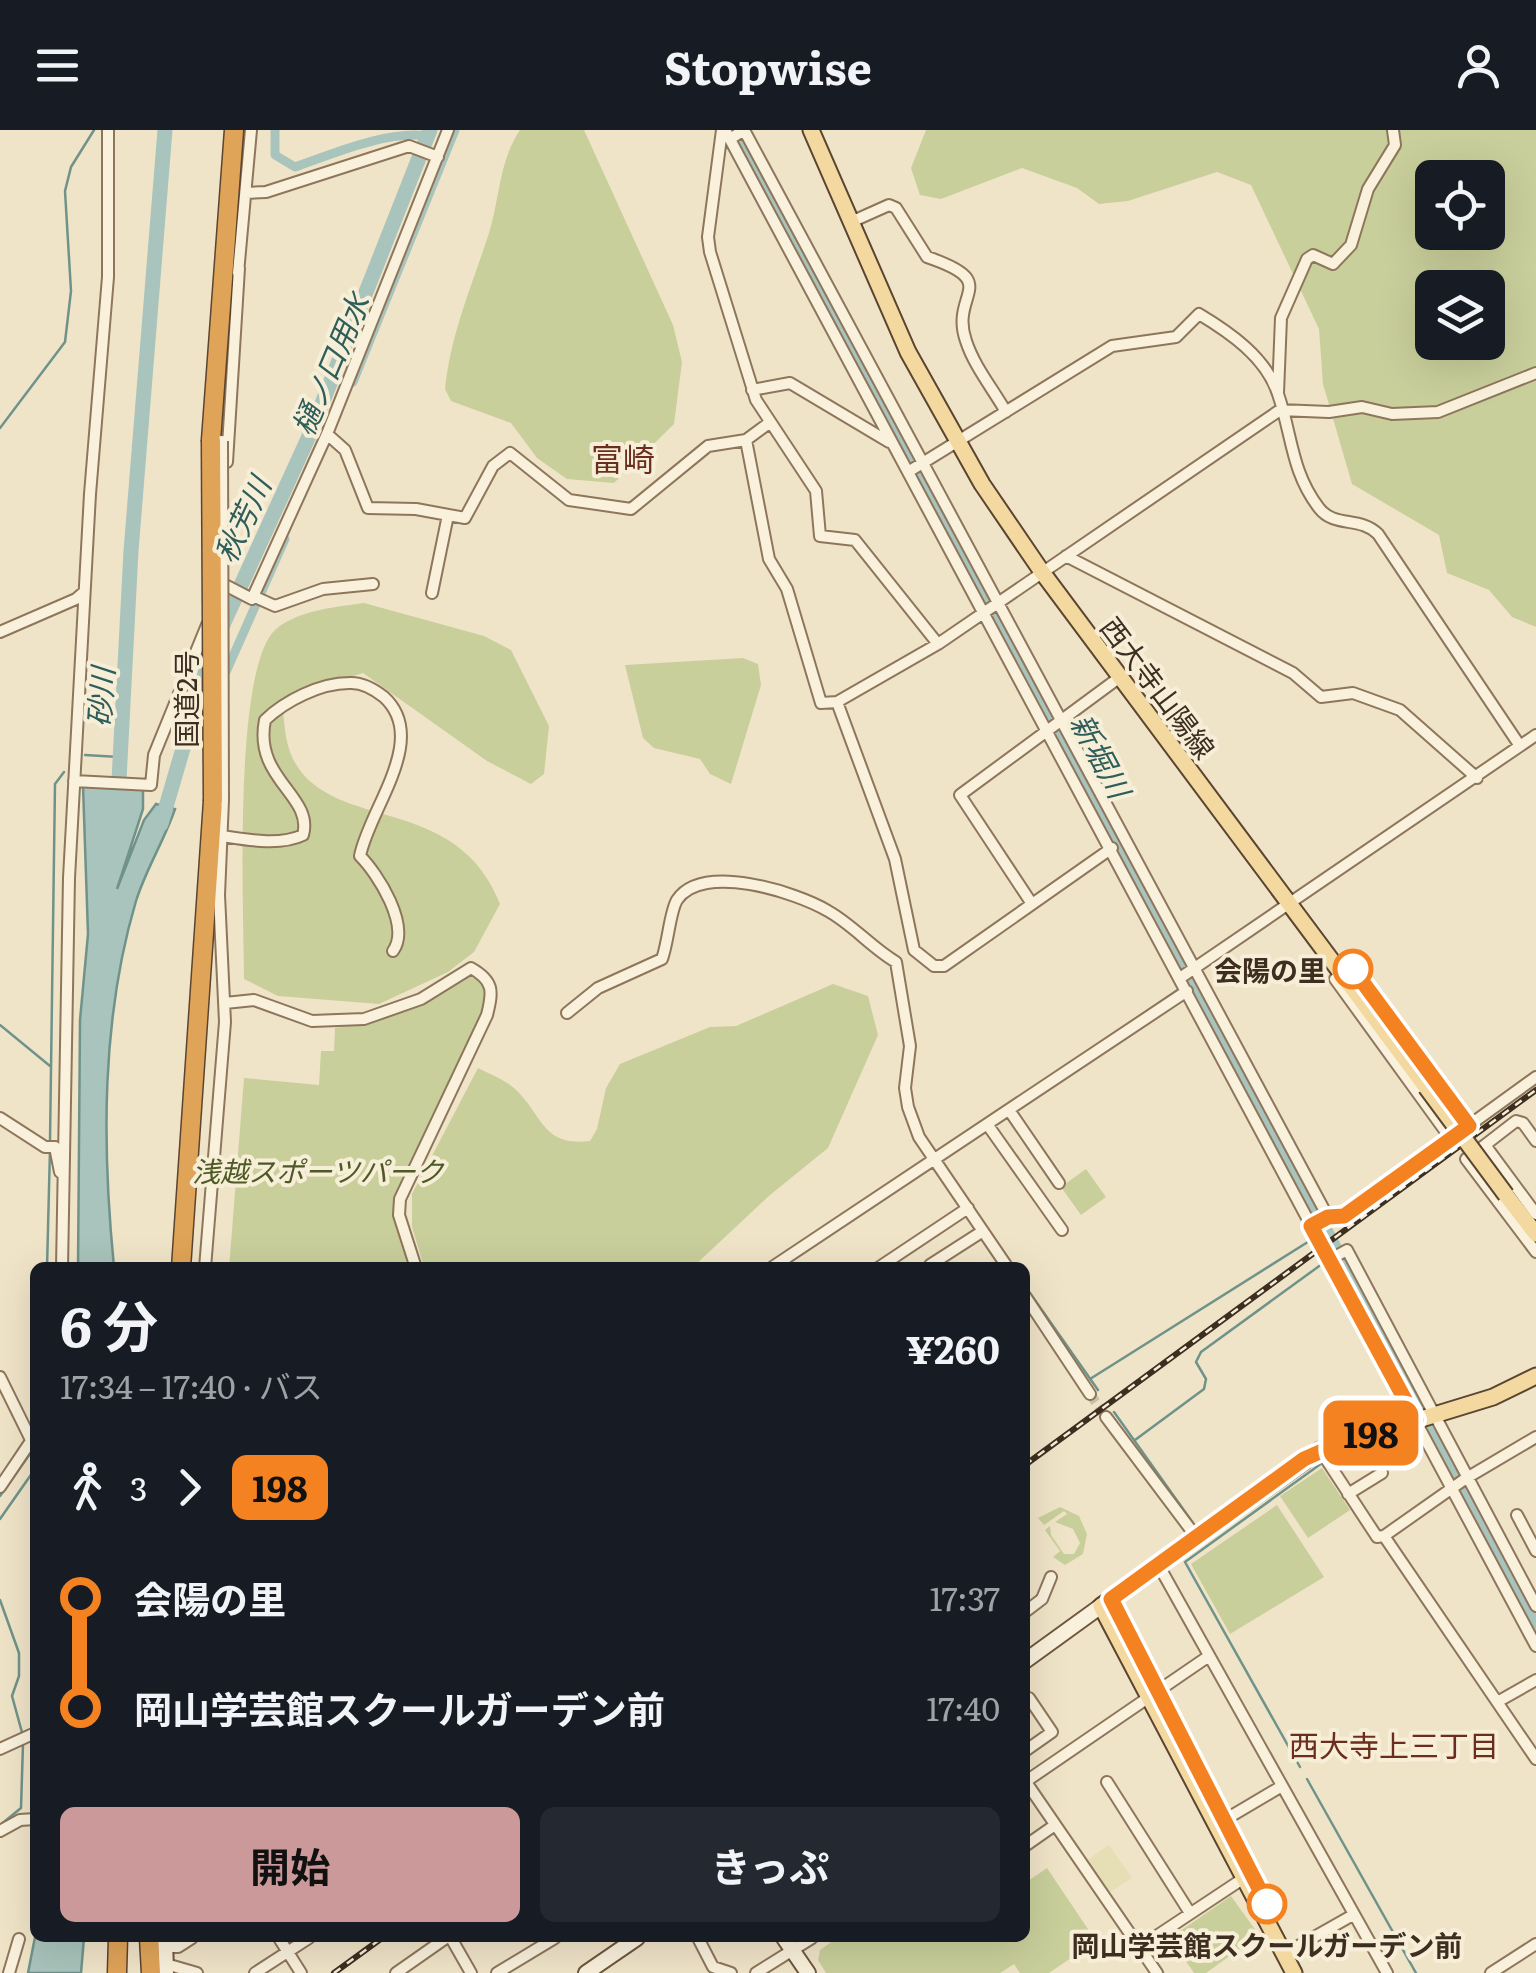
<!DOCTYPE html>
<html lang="ja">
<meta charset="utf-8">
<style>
body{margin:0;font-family:Literata,"Noto Sans JP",serif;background:#242831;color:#f1f3f6;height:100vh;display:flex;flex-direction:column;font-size:38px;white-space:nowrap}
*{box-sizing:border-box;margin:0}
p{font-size:32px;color:#9ea1a6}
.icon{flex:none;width:55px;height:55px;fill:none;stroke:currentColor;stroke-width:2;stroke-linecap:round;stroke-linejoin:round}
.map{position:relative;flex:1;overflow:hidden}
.drawer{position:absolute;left:30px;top:1132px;width:1000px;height:680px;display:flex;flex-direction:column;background:#171b24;border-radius:15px;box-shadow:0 10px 40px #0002}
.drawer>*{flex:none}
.badge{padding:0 20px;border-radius:15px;font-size:35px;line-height:65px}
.buttons{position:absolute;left:1415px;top:30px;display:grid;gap:20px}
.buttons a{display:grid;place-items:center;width:90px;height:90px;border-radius:15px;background:#171b24;box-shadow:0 10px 40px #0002;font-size:50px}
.map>.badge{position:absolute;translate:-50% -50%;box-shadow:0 0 0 5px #fff}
.legs{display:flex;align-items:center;gap:15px;height:110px;padding:0 30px;font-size:32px}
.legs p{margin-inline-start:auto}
.overview{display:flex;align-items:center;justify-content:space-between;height:170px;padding:0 30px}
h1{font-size:55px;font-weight:700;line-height:75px}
.cta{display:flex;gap:20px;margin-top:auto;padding:20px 30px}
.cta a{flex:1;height:115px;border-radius:15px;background:#cc999b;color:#111;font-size:40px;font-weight:700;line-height:115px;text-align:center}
.cta a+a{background:#242831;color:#f1f3f6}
ul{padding:0 30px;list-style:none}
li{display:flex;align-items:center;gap:35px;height:110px;font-size:38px}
li i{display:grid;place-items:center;width:15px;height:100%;margin:0 12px;background:currentColor}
li i::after{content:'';width:25px;height:25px;margin:-12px;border:8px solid;border-radius:50%;background:#171b24}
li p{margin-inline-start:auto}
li:first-child i{background:linear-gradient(#0000 50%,currentColor 0)}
li:last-child i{background:linear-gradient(currentColor 50%,#0000 0)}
header{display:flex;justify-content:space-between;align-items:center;height:130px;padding:0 30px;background:#171b24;font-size:45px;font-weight:700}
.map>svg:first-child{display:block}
.farmland{fill:#e6deb5}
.green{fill:#c9cf9b;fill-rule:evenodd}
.water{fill:#a9c4bc;stroke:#6f938a;stroke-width:2.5}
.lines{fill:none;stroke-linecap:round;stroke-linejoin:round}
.stream{stroke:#6f938a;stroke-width:2.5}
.canal{stroke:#a9c4bc;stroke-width:9}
.river{stroke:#a9c4bc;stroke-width:15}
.street-tunnel{stroke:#ccc0a6;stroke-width:10;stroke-dasharray:10 5;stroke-linecap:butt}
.street-casing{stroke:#8d765c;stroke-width:14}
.secondary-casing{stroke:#6f573f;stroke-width:18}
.primary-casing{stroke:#5b4430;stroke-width:19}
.highway-casing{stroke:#5b4430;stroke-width:21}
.street{stroke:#faf1dc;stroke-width:10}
.secondary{stroke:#faf1dc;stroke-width:14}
.primary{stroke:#f3d9a0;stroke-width:15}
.highway{stroke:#e0a458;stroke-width:18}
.rail-casing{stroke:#3d2e20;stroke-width:6}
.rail{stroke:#f7eed8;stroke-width:2.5;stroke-dasharray:8;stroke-linecap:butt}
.street-bridge-casing{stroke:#8d765c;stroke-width:14;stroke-linecap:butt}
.primary-bridge-casing{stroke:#5b4430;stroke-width:19;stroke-linecap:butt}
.highway-bridge-casing{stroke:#5b4430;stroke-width:21;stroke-linecap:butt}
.street-bridge{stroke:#faf1dc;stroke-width:10}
.primary-bridge{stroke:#f3d9a0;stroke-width:15}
.highway-bridge{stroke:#e0a458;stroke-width:18}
.line-1-casing{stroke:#fff;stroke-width:22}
.line-1{stroke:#f58220;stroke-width:15}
.stop-1-dot{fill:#fff;stroke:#f58220;stroke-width:5}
.labels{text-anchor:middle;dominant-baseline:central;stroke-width:8;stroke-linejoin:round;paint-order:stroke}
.street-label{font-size:28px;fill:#3d2e20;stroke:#f7eed8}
.stop-label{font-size:28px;font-weight:bold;fill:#3d2e20;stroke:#f7eed8;text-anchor:end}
.park-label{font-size:28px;font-style:italic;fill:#4d5a26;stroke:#f7eed8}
.water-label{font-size:30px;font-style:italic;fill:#2f5d5a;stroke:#f7eed8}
.neighbourhood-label{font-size:30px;fill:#6b2e1e;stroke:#f7eed8}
.quarter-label{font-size:32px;fill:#6b2e1e;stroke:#f7eed8}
</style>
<header><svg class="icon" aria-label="menu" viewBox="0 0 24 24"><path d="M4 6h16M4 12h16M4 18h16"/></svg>Stopwise<svg class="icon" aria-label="person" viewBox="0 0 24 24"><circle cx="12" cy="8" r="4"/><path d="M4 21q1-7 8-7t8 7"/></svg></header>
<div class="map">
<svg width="1536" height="1843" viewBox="0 0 1536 1843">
<rect width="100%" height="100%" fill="#f0e4c8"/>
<!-- farmland -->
<path class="farmland" d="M 1109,1715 L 1132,1748 L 1108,1763 L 1086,1731 Z"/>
<!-- green -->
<path class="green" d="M 520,0 L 584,0 L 673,195 L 682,232 L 674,294 L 614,353 L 567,349 L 537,328 L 511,293 L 451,271 L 445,259 C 451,202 472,156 489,103 C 500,67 499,31 520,0 Z
M 926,0 L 1536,0 L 1536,497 L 1512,487 L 1489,460 L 1447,443 L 1439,405 L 1352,354 L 1323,254 L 1319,199 L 1251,55 L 1217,42 L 1128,71 L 1099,74 L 1077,58 L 1022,38 L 941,69 L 920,65 L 911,38 ZM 1432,48 L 1488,48 L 1488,102 L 1432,102 ZM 1432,158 L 1488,158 L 1488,212 L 1432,212 Z
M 364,473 L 484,506 L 511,520 L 549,596 L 544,644 L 531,654 L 487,631 L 363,543 L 282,568 C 284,587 284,611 293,629 C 331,704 456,661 500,774 L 474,822 L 448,842 L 379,874 L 278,866 L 244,849 C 244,785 232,538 276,499 C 299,480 336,477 364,473 Z
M 743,528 L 758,534 L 761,555 L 731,654 L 710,644 L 700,629 L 654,618 L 643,608 L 625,535 Z
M 461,845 L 484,850 L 488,872 L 393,1076 L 412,1137 L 229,1138 L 244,948 L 319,955 L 321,921 L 334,921 L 335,898 C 391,890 415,877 461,845 Z
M 833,854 L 868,866 L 878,905 L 828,1018 L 770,1065 L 693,1137 L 424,1137 L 412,1097 L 412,1064 L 478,938 C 490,944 505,950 514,958 C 543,984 541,1017 590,1011 L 597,999 L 606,958 L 620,934 L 710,897 L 736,896 Z
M 1086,1039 L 1106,1067 L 1081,1085 L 1061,1057 Z
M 1322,1338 L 1350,1380 L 1308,1408 L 1280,1366 Z
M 1277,1375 L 1324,1447 L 1230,1504 L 1191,1434 Z
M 1060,1377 L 1079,1386 L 1087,1404 L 1083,1424 L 1065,1435 L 1053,1427 L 1060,1421 L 1045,1400 L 1050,1396 L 1051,1405 L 1064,1424 L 1074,1424 L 1080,1413 L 1073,1399 L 1055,1392 L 1067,1384 L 1064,1381 L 1044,1395 L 1038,1388 Z
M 1047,1738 L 1096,1811 L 1049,1843 L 1020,1843 L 1014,1834 L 1000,1843 L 826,1843 L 818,1830 L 820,1820 L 837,1808 L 1025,1808 L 1025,1753 Z
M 1231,1766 L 1259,1805 L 1206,1843 L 1194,1843 L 1170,1808 Z"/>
<!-- water -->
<path class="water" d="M 83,656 L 143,659 L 143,679 L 117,759 L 144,690 L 156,674 L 175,679 C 164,711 146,739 136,771 C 101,889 102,1016 114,1137 L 78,1138 L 80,890 L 88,804 Z
M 35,1807 L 84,1808 L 81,1843 L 28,1843 Z"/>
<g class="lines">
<!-- stream -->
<path class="stream" d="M 0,298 L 65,212 L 71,161 L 65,61 L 71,37 L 94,0
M 85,625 L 119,627
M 0,895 L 50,936
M 1100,913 L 1179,859
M 50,1011 L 55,654 L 64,642
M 950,1044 L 1014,1138
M 1322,1104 L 1326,1101
M 47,1138 L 50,1019
M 1025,1156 L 1098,1260
M 1090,1249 L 1311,1110
M 1114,1282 L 1193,1393
M 1135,1310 L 1204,1259 L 1206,1249 L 1196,1232 L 1201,1222 L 1322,1134
M 0,1366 L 32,1321
M 0,1389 L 35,1339
M 0,1470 L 19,1523 L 19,1546 L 12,1566 L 23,1606
M 1300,1637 L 1185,1432 L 1322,1333
M 1307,1649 L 1416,1843
M 0,1695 L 21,1678 L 23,1614
M 1153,1829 L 1163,1843"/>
<!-- canal -->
<path class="canal" d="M 275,0 L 275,25 L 295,37 C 332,24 388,0 427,6
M 353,252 L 455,0
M 226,542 L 285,409"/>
<!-- river -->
<path class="river" d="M 736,0 L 1419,1276
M 221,499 L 310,304 L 430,0
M 118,669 L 131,421 L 165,0
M 161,694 L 209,529
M 1432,1300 L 1536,1493"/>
<!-- street-tunnel -->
<path class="street-tunnel" d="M 1090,1264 L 1106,1287"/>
<!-- street casing -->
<g class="street-casing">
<path id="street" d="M 722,0 L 708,107 L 710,122 L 756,270 L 816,361 L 820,406 L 855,410 L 938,514
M 725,0 L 1536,1516
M 730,9 L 744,0 L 1328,1087
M 246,63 L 266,62 L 409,16 L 438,27
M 851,92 L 889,75 L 896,78 L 927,127 C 1004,153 949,163 966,211 C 974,236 993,259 1006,282
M 238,143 L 251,0
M 752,260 L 790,253 L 889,312
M 1278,263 L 1281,188 L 1307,129 L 1313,125 L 1333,134 L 1351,115 L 1368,59 L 1395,15 L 1393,0
M 327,304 L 345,320 L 368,378 L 416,379 L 465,388 L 493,336 L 510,323 L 569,370 L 631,379 L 708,316 L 746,310 L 769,293
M 746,310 L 769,429 L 787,459 L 821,573 L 837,572 L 938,514 L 1280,280 L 1329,282 L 1362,277 L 1392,284 L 1438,282 L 1536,243
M 227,332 L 239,138
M 908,342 L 1112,216 L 1176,207 L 1199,184 C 1229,202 1266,227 1278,264 C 1292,304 1291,342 1319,378 C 1334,398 1360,386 1378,404 L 1520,616
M 1066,426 L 1293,543 L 1321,567 L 1353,563 L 1400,580 L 1477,648
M 225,455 L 252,469 L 327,304 L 448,0
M 432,463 L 448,385
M 253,466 L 275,476 L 323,459 L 373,454
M 0,502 L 76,469 L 84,462
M 837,572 L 895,729 L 914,820 L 934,836 L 944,836 L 1112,718
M 74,651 L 151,655 L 154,625 L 207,495
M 222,706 C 248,710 280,716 303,705 C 314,666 253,649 265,590 C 285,571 320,553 349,553 C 362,552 374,559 384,567 C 430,609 369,679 360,726 C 378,744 411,796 393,821
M 1032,774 L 960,665 L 1120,547
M 1180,848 L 1536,605
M 225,873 L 254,870 L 312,891 L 364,889 L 421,869 L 471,838 C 494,851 493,861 487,885 L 400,1069 L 399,1085 L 416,1138
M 567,883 L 598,858 L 662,829 C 668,813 670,781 677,770 C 702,732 796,762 828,781 C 853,795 872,818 896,832 L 910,916 L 905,958 L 908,977 L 919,1007 L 1008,1138
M 1009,980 L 1059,1053
M 0,988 L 45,1017 L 55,1017 L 60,1042
M 987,994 L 1062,1100
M 1451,1009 L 1335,849 L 1354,840 L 1469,996
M 1485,1015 L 1516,991 L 1523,993 L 1536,1011
M 1536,1084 L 1485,1015 L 1466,1029 L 1536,1122
M 1311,1096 L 1328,1087 L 1344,1086 L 1536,947
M 1329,1130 L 1347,1120 L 1536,1476
M 930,1135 L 983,1101
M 62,1138 L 69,748 L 90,364 L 108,147 L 108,0
M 205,1138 L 225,892 L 219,765 L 223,670
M 771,1138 L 1187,861
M 878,1138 L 968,1078
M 1025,1166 L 1090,1264
M 0,1247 L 35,1318
M 1106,1287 L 1197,1408
M 1320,1320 L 1377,1407 L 1384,1406 L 1536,1629
M 0,1357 L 31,1311
M 1348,1364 L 1382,1343
M 1517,1385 L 1536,1421
M 1384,1406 L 1465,1349 L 1536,1307
M 1159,1436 L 1387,1843
M 1025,1482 L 1042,1469 L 1051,1447
M 1499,1571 L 1536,1550
M 0,1619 L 35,1603
M 1025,1621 L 1052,1602 L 1029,1568
M 1025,1652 L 1209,1526
M 1026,1652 L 1157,1843
M 1107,1652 L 1190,1783
M 1216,1695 L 1282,1656
M 0,1701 L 20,1690 L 35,1689
M 1025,1716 L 1055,1695
M 279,1808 L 301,1843
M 451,1808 L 471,1843
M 698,1808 L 713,1837 L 731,1843
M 165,1817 L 178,1817 L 192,1808
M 1140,1817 L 1244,1748 L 1255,1749
M 1284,1824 L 1353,1785
M 166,1834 L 197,1843
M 9,1843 L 19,1809
M 255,1843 L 309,1808
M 396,1843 L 446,1808
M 497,1843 L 555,1808
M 756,1843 L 812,1808
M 1491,1843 L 1536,1814"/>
</g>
<!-- secondary casing -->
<g class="secondary-casing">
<path id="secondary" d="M 1025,1531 L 1101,1476
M 165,1808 L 166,1843
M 784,1808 L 808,1843
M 586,1843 L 637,1808"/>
</g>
<!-- primary casing -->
<g class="primary-casing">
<path id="primary" d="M 811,0 L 908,222 L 982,354 L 1042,442 L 1426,957
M 1506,1065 L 1536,1104
M 1294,1843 L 1101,1476 L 1320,1320 L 1493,1267 L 1536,1246"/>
</g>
<!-- highway casing -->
<g class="highway-casing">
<path id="highway" d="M 211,310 L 234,0
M 181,1138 L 213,671
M 149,1808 L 151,1843
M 117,1843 L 118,1808"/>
</g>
<!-- street -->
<use href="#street" class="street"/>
<!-- secondary -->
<use href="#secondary" class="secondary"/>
<!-- primary -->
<use href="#primary" class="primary"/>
<!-- highway -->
<use href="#highway" class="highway"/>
<!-- rail casing -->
<g class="rail-casing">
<path id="rail" d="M 1025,1335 L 1536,960
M 334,1843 L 382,1808"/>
</g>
<!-- rail -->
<use href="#rail" class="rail"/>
<!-- street-bridge casing -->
<g class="street-bridge-casing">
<path id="street-bridge" d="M 222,311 L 223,670"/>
</g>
<!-- primary-bridge casing -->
<g class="primary-bridge-casing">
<path id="primary-bridge" d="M 1426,957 L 1506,1065"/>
</g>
<!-- highway-bridge casing -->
<g class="highway-bridge-casing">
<path id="highway-bridge" d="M 211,310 L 213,671"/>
</g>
<!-- street-bridge -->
<use href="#street-bridge" class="street-bridge"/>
<!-- primary-bridge -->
<use href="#primary-bridge" class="primary-bridge"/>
<!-- highway-bridge -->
<use href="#highway-bridge" class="highway-bridge"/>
</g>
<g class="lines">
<!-- line-1 casing -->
<g class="line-1-casing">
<path id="line-1" d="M 1267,1774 L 1111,1469 L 1304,1329 L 1349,1309 L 1416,1290 L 1311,1096 L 1328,1087 L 1344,1086 L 1469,996 L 1353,839"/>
</g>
<!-- line-1 -->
<use href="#line-1" class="line-1"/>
</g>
<!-- markers -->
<g class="stop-1-dot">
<circle cx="1353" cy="839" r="18"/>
<circle cx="1267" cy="1774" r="18"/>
</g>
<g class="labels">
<!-- street labels -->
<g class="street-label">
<text transform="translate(1159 557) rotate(53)">西大寺山陽線</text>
<text transform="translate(185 569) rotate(-90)">国道2号</text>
</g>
<!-- stop labels -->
<g class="stop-label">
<text x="1326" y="839">会陽の里</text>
<text x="1267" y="1814" text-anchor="middle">岡山学芸館スクールガーデン前</text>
</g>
<!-- park labels -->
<g class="park-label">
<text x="318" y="1040">浅越スポーツパーク</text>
</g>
<!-- water labels -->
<g class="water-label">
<text transform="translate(329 234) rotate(-67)">樋ノ口用水</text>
<text transform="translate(241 389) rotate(-65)">秋芳川</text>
<text transform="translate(99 567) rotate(-86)">砂川</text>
<text transform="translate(1102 625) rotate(62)">新堀川</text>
</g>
<!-- neighbourhood labels -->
<g class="neighbourhood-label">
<text x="1394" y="1614">西大寺上三丁目</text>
</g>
<!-- quarter labels -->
<g class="quarter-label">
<text x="623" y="327">富崎</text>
</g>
</g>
</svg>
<div class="buttons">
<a><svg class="icon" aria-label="locate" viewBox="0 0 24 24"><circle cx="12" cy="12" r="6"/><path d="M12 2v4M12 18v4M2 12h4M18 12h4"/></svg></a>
<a><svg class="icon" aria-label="layers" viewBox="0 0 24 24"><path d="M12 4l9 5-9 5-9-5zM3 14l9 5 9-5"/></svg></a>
</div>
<b class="badge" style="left:1371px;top:1303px;background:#f58220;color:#111">198</b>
<section class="drawer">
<div class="overview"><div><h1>6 分</h1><p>17:34 – 17:40 · バス</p></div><b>¥260</b></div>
<div class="legs"><svg class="icon" aria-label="walk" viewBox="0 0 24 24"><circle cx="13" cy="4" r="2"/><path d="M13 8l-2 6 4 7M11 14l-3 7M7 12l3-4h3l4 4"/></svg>3<svg class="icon" aria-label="forward" viewBox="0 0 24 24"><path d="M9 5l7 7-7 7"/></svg><b class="badge" style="background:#f58220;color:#111">198</b></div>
<ul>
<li><i style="color:#f58220"></i><b>会陽の里</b><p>17:37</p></li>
<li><i style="color:#f58220"></i><b>岡山学芸館スクールガーデン前</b><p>17:40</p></li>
</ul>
<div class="cta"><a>開始</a><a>きっぷ</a></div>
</section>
</div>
